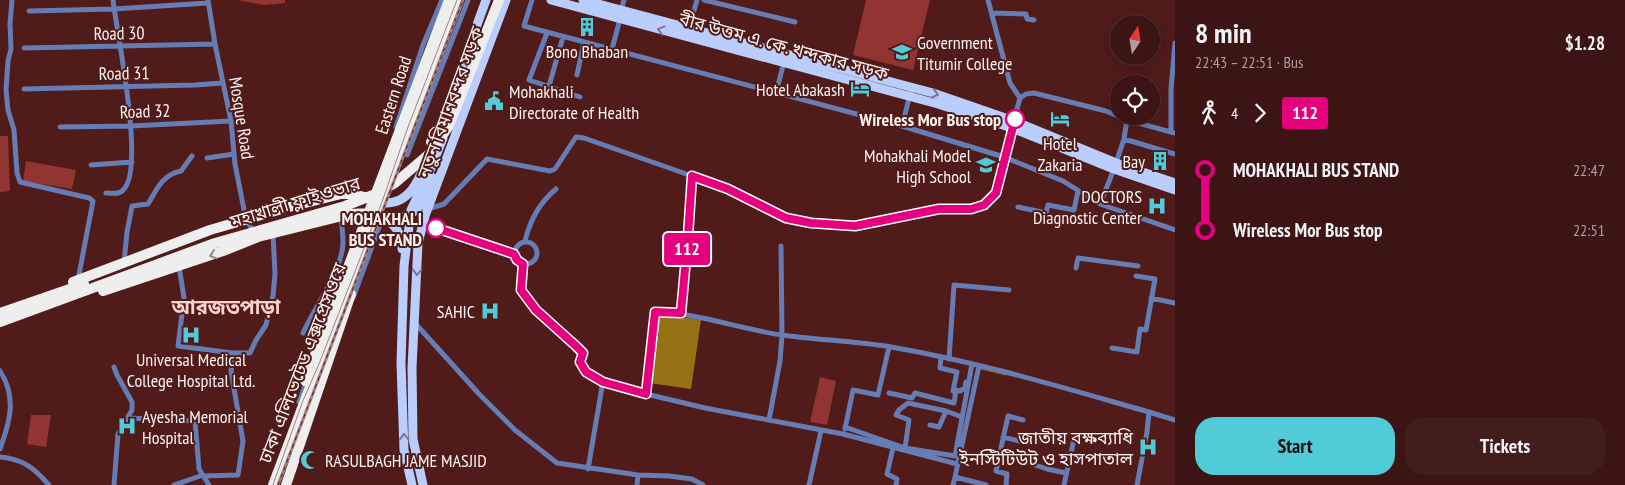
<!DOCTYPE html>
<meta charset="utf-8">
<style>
body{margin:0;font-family:"PT Sans Narrow","Noto Sans Bengali",sans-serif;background:#431d1c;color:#f1f3f6;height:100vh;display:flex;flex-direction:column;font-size:19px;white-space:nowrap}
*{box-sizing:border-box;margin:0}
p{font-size:16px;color:#ac9ea0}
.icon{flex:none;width:28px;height:28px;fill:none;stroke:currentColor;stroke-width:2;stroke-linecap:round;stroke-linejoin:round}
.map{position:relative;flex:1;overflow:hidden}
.drawer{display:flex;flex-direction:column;background:#3c1413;width:450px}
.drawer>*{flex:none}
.badge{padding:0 10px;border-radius:4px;font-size:18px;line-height:32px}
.needle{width:32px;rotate:12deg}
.controls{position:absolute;left:1110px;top:15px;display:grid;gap:10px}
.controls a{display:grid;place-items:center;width:50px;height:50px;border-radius:50%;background:#3c1413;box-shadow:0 2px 12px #0003,0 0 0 1px #533;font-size:25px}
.map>.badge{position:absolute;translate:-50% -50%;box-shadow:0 0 0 2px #fff}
.legs{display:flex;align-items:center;gap:8px;height:55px;padding:0 20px;font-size:16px}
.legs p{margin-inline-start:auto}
.head{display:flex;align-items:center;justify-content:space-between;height:85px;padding:0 20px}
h1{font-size:28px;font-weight:700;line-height:38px}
.primary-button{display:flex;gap:10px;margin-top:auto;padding:10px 20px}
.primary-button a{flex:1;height:58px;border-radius:20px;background:#52cbd9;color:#111;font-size:20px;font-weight:700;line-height:58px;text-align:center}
.primary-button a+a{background:#431d1c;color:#f1f3f6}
ul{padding:0 20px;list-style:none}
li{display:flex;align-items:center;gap:18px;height:60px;font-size:19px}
li i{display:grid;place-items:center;width:8px;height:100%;margin:0 6px;background:currentColor}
li i::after{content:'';width:12px;height:12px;margin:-6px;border:4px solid;border-radius:50%;background:#3c1413}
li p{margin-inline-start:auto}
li:first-child i{background:linear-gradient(#0000 50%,currentColor 0)}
li:last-child i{background:linear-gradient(currentColor 50%,#0000 0)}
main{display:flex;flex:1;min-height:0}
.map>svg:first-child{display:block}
.green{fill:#923431}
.water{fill:#957113}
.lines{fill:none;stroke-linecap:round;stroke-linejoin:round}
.stream{stroke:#957113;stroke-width:1}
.street{stroke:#657db4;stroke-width:5}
.primary{stroke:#b9cefc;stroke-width:9}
.highway{stroke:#eee;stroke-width:10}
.tram{stroke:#a0807f;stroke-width:1}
.rail-casing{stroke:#a0807f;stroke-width:3}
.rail{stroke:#501b19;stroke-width:1;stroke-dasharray:4;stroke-linecap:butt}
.oneway{stroke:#84748a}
.oneway2{stroke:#9f8484}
.line-1-casing{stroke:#fff;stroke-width:11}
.line-1{stroke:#e6007e;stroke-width:8}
.stop-1-dot{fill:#fff;stroke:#e6007e;stroke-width:2.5}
.labels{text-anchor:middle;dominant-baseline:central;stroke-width:4;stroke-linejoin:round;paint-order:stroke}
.street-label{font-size:18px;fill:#faf3f2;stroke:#501b19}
.poi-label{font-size:18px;fill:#faf3f2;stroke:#501b19;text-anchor:end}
.stop-label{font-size:18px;font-weight:bold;fill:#faf3f2;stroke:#501b19;text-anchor:end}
.quarter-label{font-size:20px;font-weight:bold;fill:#fcd2cd;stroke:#501b19}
</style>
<main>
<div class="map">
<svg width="1175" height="485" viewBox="0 0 1175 485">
<rect width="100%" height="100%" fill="#501b19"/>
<!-- green -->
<path class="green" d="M 237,0 L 285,0 L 285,3 L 264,5 Z
M 866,0 L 930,0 L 913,70 L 853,55 Z
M 0,136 L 8,136 L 10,191 L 0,192 Z
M 26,161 L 76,170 L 72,189 L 23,181 Z
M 820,377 L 836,381 L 827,425 L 810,422 Z
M 31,415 L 51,415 L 46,447 L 27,444 Z"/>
<!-- water -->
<path class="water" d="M 660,314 L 701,320 L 691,389 L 649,383 Z"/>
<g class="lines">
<!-- stream -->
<path class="stream" d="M 981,369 L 1006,375"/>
<!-- street -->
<path class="street" d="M 12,0 L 10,24 L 11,49 L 8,61 L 6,90 L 8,110 L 14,130 L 17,173 L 20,182 L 89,198 L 93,201 L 78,280
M 208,0 L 215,44 L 231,121 L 235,164 L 246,220 L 255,233
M 704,0 L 795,22
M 988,0 L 1010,83 L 1020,98 L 1004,157 L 1063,181 L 1100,204 L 1175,230
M 621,10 L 624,0
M 29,11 L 114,9 L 208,3
M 992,13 L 1026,14 L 1027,19 L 1034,20
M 689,28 L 697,0
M 547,33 L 529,80 L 580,97
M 24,48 L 215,44
M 612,49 L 620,19
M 577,75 L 584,42
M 549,86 L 563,37
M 24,89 L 195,85 L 223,83
M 776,93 L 784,62
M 1020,98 L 1026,94 L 1034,93 L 1106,111 L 1127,120 L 1175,133
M 902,126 L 912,87
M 60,127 L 131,126 L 231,121
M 396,127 L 423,45 L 442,0
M 1171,132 L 1171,89 L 1175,43
M 1124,139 L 1175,154
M 407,155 L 468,0
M 207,158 L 234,154
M 1116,163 L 1124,139 L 1127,120
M 91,165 L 132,162
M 106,193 C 113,193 120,195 124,189 C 145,166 117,34 113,0
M 1100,204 L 1114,169
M 1018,207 L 1046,213 L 1048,205 L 1074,210 L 1078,191
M 428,209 L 444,204 L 487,159 L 550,171 L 555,169 L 576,137 L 584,138 L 729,189 L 786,218 L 811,223 L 855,226 L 939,209 L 971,209 L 984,205 L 995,193 L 1004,157 L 902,126 L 524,26 L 532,0
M 422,223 L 514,254
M 525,241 C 530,220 539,203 556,189
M515 253a11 11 0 1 1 22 0a11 11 0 1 1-22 0Z
M 124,263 L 127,232 L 132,206 L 148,204 C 157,189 162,175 181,171 L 192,156
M 523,264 L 521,290 L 536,310 L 577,346 L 583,353 L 580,362 L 586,372 L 603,381 L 646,394 L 705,408 L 843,434 L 957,464
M 179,266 L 184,298 L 178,346 L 233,353
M 1076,268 L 1078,258 L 1138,266
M 353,298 L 383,217
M 1151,298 L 1175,303
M 681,313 L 688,236 L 692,176
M 414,322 L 480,395 L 515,430 L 557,463 L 638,475 L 669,476 L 692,479 L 703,485
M 303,333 C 315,306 341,273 343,244 C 343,235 342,225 341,216
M 1112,348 L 1137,352 L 1140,329 L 1146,330 L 1155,279 L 1136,276
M 941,357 L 940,368 L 957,372 L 953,391 L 956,391
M 949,359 L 954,285 L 1009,290
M 979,366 L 955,477 L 986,485
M 114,367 L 117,375 L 132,402 L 132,410 L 118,434 L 114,485
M 0,371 C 17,397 10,422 0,449
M 889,393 L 912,398 L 915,393 L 954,403 L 956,390 L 960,391 L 965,388 L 966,382
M 646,394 L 654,314 L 655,312 L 659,312 C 700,314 740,329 782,335 C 818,340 855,341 891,347 C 979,362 1064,388 1149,412
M 299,402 L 307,380
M 128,418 L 195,421 L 199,469 L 209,485
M 769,420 L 780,361 L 782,335 L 781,246
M 930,425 L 939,427 L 946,411
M 845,427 L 905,448 L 955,456 L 972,364
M 845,429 L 853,390 L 878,395 L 889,347
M 1003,437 L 1027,443
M 893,448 L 887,474 L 897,479 L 896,485
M 905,448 L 909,420 L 896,415 L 899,410 L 908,403 L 946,411 L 962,417
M 1000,453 L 1047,469 L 1066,473
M 0,457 C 23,459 34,468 49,485
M 588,469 L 603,381
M 203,476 L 238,475 L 243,441 L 231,371 L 233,353 L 250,353 L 256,340 L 266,325 L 273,296 L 275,274 L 273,233
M 174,485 L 203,475
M 637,485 L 638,475
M 809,485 L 821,431
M 953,485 L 955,477
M 1006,485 L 1007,474 L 996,471 L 1008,416 L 1023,420
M 1064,485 L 1074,439
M 1137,485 L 1147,432 L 1149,412 L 1175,420"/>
<!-- primary -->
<path class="primary" d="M 551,0 L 938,104 L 1012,128 L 1114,169 L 1175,190
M 583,0 L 933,93 L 1014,121 L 1116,163 L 1175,183
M 450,111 L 458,77 L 486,0
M 386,203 C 413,203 420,175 429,155
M 382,215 C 416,224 421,205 434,178
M 383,217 C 396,226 402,233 402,249
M 412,485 L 404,450 L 401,363 L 404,266 L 411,210 L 431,168 L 443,138
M 423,485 L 413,439 L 412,368 L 418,243 L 425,216 L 506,0"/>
<!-- highway -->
<path class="highway" d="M 431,142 L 450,106
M 73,282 L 210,230 L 285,208 L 341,194 L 352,194 L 369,198
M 103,291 L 223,251 L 258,237 L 350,214 L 373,213
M 0,313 L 84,284
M 0,322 L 215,243 L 345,206 L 373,195 L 395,183 L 429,154 L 449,126 L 499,0
M 305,381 L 449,0
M 273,485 L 456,0
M 286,485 L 351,294"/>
<!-- tram -->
<path class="tram" d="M 273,485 L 302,403 L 319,364 L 382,202 L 408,127 L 457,0"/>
<!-- rail casing -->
<g class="rail-casing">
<path id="rail" d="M 278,485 L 463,0"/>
</g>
<!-- rail -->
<use href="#rail" class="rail"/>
</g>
<!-- one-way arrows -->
<defs><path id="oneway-chevron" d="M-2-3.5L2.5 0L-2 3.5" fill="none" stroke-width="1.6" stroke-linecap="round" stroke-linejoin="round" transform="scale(1.25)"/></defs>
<g class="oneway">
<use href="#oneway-chevron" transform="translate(661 30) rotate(-165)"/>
<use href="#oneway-chevron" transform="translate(935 94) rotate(17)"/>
<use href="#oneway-chevron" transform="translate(417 272) rotate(93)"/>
<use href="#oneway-chevron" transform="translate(404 437) rotate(-92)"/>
</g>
<use class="oneway2" href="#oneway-chevron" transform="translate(213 255) rotate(162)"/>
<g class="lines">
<!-- line-1 casing -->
<g class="line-1-casing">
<path id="line-1" d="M 436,228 L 514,254 L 517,260 L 523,264 L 521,290 L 536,310 L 576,346 L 583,353 L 580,362 L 586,372 L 603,382 L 646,394 L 655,312 L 681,313 L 688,236 L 692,176 L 728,189 L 786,218 L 811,223 L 855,226 L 939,209 L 971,209 L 984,205 L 996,193 L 1015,119"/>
</g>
<!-- line-1 -->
<use href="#line-1" class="line-1"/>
</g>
<!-- icons -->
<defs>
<g id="building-bare" transform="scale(1.5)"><path d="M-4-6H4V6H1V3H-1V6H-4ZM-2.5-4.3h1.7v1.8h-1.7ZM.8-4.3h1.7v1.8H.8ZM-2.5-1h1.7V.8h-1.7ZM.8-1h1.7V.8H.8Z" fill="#52cbd9" stroke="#501b19" stroke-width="2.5" paint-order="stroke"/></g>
<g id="university-bare" transform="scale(1.5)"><path d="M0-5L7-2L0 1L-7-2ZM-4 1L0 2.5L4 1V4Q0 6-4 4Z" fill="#52cbd9" stroke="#501b19" stroke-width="2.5" paint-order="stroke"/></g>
<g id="hotel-bare" transform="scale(1.5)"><path d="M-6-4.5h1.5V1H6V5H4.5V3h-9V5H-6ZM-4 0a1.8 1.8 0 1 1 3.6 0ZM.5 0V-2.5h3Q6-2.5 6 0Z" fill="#52cbd9" stroke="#501b19" stroke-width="2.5" paint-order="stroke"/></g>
<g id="civic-bare" transform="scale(1.5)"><path d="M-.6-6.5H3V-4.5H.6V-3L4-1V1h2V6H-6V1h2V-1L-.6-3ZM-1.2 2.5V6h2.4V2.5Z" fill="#52cbd9" stroke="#501b19" stroke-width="2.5" paint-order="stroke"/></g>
<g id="school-bare" transform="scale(1.5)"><path d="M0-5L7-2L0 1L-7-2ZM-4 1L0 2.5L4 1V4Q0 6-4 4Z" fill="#52cbd9" stroke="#501b19" stroke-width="2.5" paint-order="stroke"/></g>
<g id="hospital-bare" transform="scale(1.5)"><path d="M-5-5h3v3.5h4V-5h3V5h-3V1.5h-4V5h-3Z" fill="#52cbd9" stroke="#501b19" stroke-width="2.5" paint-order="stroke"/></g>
<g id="mosque-bare" transform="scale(1.5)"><path d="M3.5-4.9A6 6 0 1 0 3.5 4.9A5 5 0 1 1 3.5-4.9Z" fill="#52cbd9" stroke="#501b19" stroke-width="2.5" paint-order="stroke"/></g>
</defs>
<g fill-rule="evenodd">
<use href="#building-bare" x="587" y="27"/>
<use href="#university-bare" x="902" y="52"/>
<use href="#hotel-bare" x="860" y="89"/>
<use href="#civic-bare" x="494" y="101"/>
<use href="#hotel-bare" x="1060" y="119"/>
<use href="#building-bare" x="1160" y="161"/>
<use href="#school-bare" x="986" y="165"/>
<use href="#hospital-bare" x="1157" y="206"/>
<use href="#hospital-bare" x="490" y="311"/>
<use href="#hospital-bare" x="191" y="335"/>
<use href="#hospital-bare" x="127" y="426"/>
<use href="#hospital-bare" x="1148" y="447"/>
<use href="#mosque-bare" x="310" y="460"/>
</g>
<!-- markers -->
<g class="stop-1-dot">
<circle cx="1015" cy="119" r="9"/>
<circle cx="436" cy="228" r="9"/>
</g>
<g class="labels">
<!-- street labels -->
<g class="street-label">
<text transform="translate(119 33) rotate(-1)">Road 30</text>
<text transform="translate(784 46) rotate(15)">বীর উত্তম এ. কে. খন্দকার সড়ক</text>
<text transform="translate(124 73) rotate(-1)">Road 31</text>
<text transform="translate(393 95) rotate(-72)">Eastern Road</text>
<text transform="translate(450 102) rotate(-70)">নতুন বিমানবন্দর সড়ক</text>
<text transform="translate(145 111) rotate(-2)">Road 32</text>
<text transform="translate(242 118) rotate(81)">Mosque Road</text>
<text transform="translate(295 202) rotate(-17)">মহাখালী ফ্লাইওভার</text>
<text transform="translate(302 363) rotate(-69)">ঢাকা এলিভেটেড এক্সপ্রেসওয়ে</text>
</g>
<!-- poi labels -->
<g class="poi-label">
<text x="917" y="42" text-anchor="start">Government<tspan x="917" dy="21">Titumir College</tspan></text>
<text x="587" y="51" text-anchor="middle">Bono Bhaban</text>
<text x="845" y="89">Hotel Abakash</text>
<text x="509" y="91" text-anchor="start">Mohakhali<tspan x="509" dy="21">Directorate of Health</tspan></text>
<text x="1060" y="143" text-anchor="middle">Hotel<tspan x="1060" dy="21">Zakaria</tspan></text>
<text x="971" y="155">Mohakhali Model<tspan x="971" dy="21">High School</tspan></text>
<text x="1145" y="161">Bay</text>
<text x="1142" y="196">DOCTORS<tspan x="1142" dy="21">Diagnostic Center</tspan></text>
<text x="475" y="311">SAHIC</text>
<text x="191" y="359" text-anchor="middle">Universal Medical<tspan x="191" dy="21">College Hospital Ltd.</tspan></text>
<text x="142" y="416" text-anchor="start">Ayesha Memorial<tspan x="142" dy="21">Hospital</tspan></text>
<text x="1133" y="437">জাতীয় বক্ষব্যাধি<tspan x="1133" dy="21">ইনস্টিটিউট ও হাসপাতাল</tspan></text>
<text x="325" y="460" text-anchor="start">RASULBAGH JAME MASJID</text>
</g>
<!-- stop labels -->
<g class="stop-label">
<text x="1001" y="119">Wireless Mor Bus stop</text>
<text x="422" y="218">MOHAKHALI<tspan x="422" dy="21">BUS STAND</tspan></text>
</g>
<!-- quarter labels -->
<g class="quarter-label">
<text x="226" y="307">আরজতপাড়া</text>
</g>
</g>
</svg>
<div class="controls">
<a><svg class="needle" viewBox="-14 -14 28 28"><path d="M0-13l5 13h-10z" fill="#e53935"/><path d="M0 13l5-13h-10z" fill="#ac9ea0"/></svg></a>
<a><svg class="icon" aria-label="locate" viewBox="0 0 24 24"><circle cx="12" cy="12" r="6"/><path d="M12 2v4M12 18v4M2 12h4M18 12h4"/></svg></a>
</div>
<b class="badge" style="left:687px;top:249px;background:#e6007e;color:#fff">112</b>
</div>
<section class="drawer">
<div class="head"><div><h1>8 min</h1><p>22:43 – 22:51 · Bus</p></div><b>$1.28</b></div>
<div class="legs"><svg class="icon" aria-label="walk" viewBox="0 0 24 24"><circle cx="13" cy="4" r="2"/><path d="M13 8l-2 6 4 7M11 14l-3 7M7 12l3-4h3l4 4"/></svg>4<svg class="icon" aria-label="forward" viewBox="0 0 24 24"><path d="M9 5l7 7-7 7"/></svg><b class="badge" style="background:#e6007e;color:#fff">112</b></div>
<ul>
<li><i style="color:#e6007e"></i><b>MOHAKHALI BUS STAND</b><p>22:47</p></li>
<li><i style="color:#e6007e"></i><b>Wireless Mor Bus stop</b><p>22:51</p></li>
</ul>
<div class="primary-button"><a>Start</a><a>Tickets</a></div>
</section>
</main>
